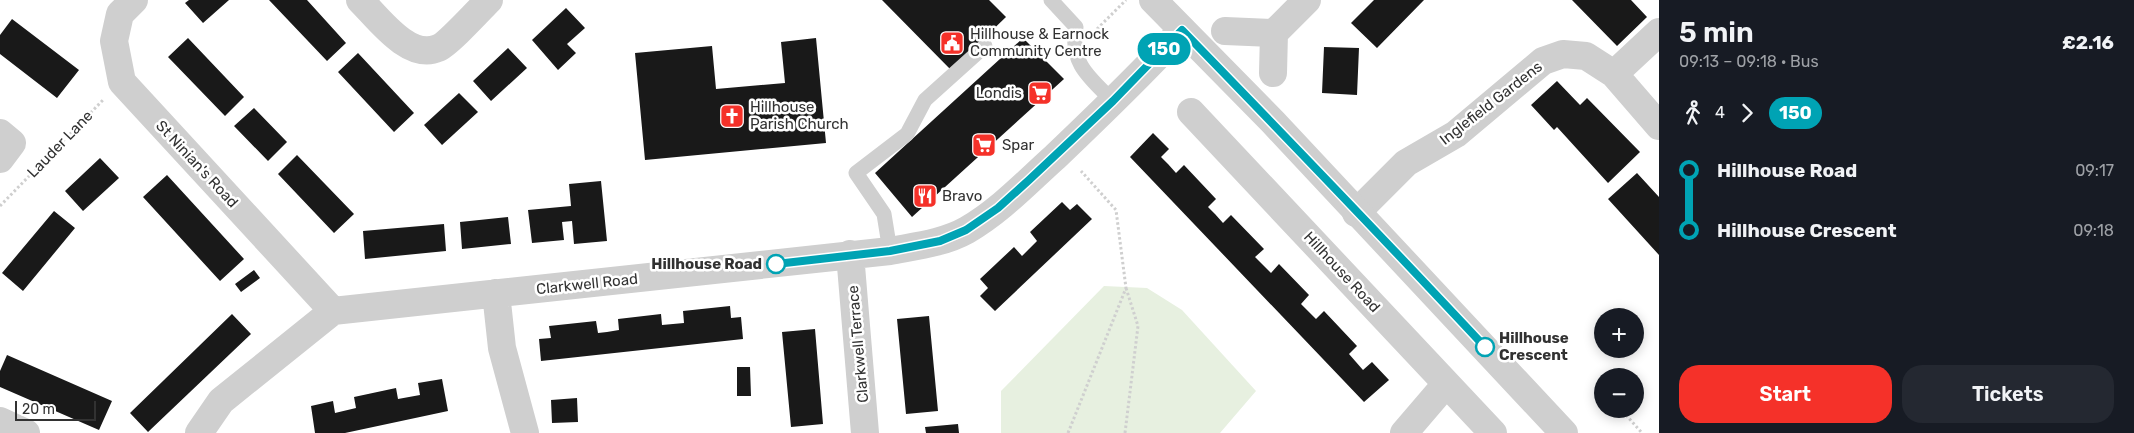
<!DOCTYPE html>
<meta charset="utf-8">
<style>
body{margin:0;font-family:Rubik,sans-serif;background:#242831;color:#f1f3f6;height:100vh;display:flex;flex-direction:column;font-size:19px;white-space:nowrap}
*{box-sizing:border-box;margin:0}
p{font-size:16px;color:#9ea1a6}
.icon{flex:none;width:28px;height:28px;fill:none;stroke:currentColor;stroke-width:2;stroke-linecap:round;stroke-linejoin:round}
.map{position:relative;flex:1;overflow:hidden}
.side{display:flex;flex-direction:column;background:#171b24;width:475px}
.side>*{flex:none}
.badge{padding:0 10px;border-radius:16px;font-size:18px;line-height:32px}
.fabs{position:absolute;left:1594px;top:308px;display:grid;gap:10px}
.fabs a{display:grid;place-items:center;width:50px;height:50px;border-radius:50%;background:#171b24;box-shadow:0 2px 12px #0003;font-size:25px}
.scale{position:absolute;left:15px;bottom:12px;width:81px;box-sizing:border-box;padding-left:5px;border:2px solid #323232;border-top:0;font-size:14px;line-height:18px;white-space:nowrap;color:#323232;-webkit-text-stroke:4px #fff;paint-order:stroke}
.map>.badge{position:absolute;translate:-50% -50%;box-shadow:0 0 0 2px #fff}
.legs{display:flex;align-items:center;gap:8px;height:55px;padding:0 20px;font-size:16px}
.legs p{margin-inline-start:auto}
.summary{display:flex;align-items:center;justify-content:space-between;height:85px;padding:0 20px}
h1{font-size:28px;font-weight:600;line-height:38px}
.cta{display:flex;gap:10px;margin-top:auto;padding:10px 20px}
.cta a{flex:1;height:58px;border-radius:20px;background:#f53129;color:#fff;font-size:20px;font-weight:600;line-height:58px;text-align:center}
.cta a+a{background:#242831;color:#f1f3f6}
ul{padding:0 20px;list-style:none}
li{display:flex;align-items:center;gap:18px;height:60px;font-size:19px}
li i{display:grid;place-items:center;width:8px;height:100%;margin:0 6px;background:currentColor}
li i::after{content:'';width:12px;height:12px;margin:-6px;border:4px solid;border-radius:50%;background:#171b24}
li p{margin-inline-start:auto}
li:first-child i{background:linear-gradient(#0000 50%,currentColor 0)}
li:last-child i{background:linear-gradient(currentColor 50%,#0000 0)}
main{display:flex;flex:1;min-height:0}
.map>svg:first-child{display:block}
.grass{fill:#e7f0e0}
.building{fill:#191919}
.lines{fill:none;stroke-linecap:round;stroke-linejoin:round}
.path{stroke:#cfcfcf;stroke-width:3;stroke-dasharray:2.5 2.5;stroke-linecap:butt}
.service{stroke:#cfcfcf;stroke-width:15}
.minor{stroke:#cfcfcf;stroke-width:28}
.tertiary{stroke:#cfcfcf;stroke-width:28}
.line-1-casing{stroke:#fff;stroke-width:11}
.line-1{stroke:#00a3b4;stroke-width:8}
.stop-1-dot{fill:#fff;stroke:#00a3b4;stroke-width:2.5}
.labels{text-anchor:middle;dominant-baseline:central;stroke-width:5;stroke-linejoin:round;paint-order:stroke}
.poi-label{font-size:15px;fill:#323232;stroke:#fff;text-anchor:start}
.street-label{font-size:15px;fill:#323232;stroke:#fff}
.stop-label{font-size:15px;font-weight:bold;fill:#323232;stroke:#fff;text-anchor:end}
</style>
<main>
<div class="map">
<svg width="1659" height="433" viewBox="0 0 1659 433">
<rect width="100%" height="100%" fill="#fff"/>
<!-- grass -->
<path class="grass" d="M 1104,286 L 1147,288 L 1182,310 L 1256,391 L 1220,433 L 1001,433 L 1001,391 Z"/>
<!-- building -->
<path class="building" d="M 189,0 L 229,0 L 203,23 L 185,3 Z
M 269,0 L 307,0 L 346,43 L 327,61 Z
M 882,0 L 989,0 L 1006,17 L 951,70 Z
M 1374,0 L 1424,0 L 1377,48 L 1351,23 Z
M 1572,0 L 1631,0 L 1647,17 L 1617,46 Z
M 566,8 L 585,28 L 567,44 L 576,53 L 558,70 L 532,40 Z
M 12,19 L 79,70 L 57,98 L 0,54 L 0,35 Z
M 188,38 L 244,97 L 225,116 L 168,57 Z
M 816,38 L 826,143 L 645,160 L 635,53 L 712,46 L 716,89 L 785,83 L 781,42 Z
M 1023,38 L 1064,79 L 912,217 L 875,173 Z
M 1324,47 L 1359,48 L 1357,95 L 1322,93 Z
M 508,48 L 527,68 L 491,101 L 473,81 Z
M 358,53 L 414,113 L 394,132 L 338,72 Z
M 1557,81 L 1580,105 L 1587,98 L 1640,152 L 1608,183 L 1557,127 L 1554,130 L 1531,105 Z
M 459,93 L 478,112 L 442,145 L 424,125 Z
M 254,108 L 287,142 L 268,161 L 234,126 Z
M 1153,133 L 1169,149 L 1161,157 L 1168,164 L 1176,173 L 1184,165 L 1216,199 L 1208,207 L 1215,214 L 1223,223 L 1231,215 L 1264,249 L 1255,257 L 1271,273 L 1279,264 L 1309,295 L 1301,304 L 1316,319 L 1324,311 L 1357,346 L 1349,354 L 1363,370 L 1372,362 L 1389,380 L 1364,402 L 1130,157 Z
M 297,155 L 354,214 L 334,233 L 278,174 Z
M 100,158 L 119,178 L 83,211 L 65,191 Z
M 1637,173 L 1659,197 L 1659,255 L 1608,199 Z
M 167,175 L 244,259 L 220,281 L 143,197 Z
M 601,181 L 607,241 L 574,244 L 572,221 L 562,222 L 564,240 L 532,243 L 528,210 L 571,206 L 569,184 Z
M 1062,202 L 1070,210 L 1077,204 L 1092,219 L 995,311 L 980,296 L 988,288 L 980,279 L 1014,247 L 1022,256 L 1037,241 L 1030,232 Z
M 54,211 L 75,228 L 23,291 L 2,273 Z
M 508,217 L 511,244 L 462,249 L 460,222 Z
M 444,224 L 446,251 L 365,259 L 363,231 Z
M 254,270 L 260,278 L 241,292 L 235,284 Z
M 730,306 L 731,318 L 741,317 L 743,339 L 541,361 L 539,339 L 551,338 L 549,326 L 596,321 L 598,333 L 607,332 L 619,330 L 618,319 L 661,314 L 662,325 L 684,323 L 683,311 Z
M 232,314 L 251,334 L 148,432 L 130,413 Z
M 929,316 L 938,411 L 906,414 L 897,319 Z
M 815,329 L 823,424 L 791,427 L 782,332 Z
M 7,355 L 112,401 L 99,430 L 0,387 L 0,371 Z
M 737,367 L 750,367 L 751,396 L 737,396 Z
M 442,379 L 448,411 L 345,433 L 315,433 L 311,406 L 333,401 L 335,413 L 356,408 L 354,397 L 396,388 L 398,399 L 420,395 L 418,383 Z
M 577,398 L 578,422 L 552,423 L 551,400 Z
M 958,424 L 959,433 L 926,433 L 925,427 Z"/>
<g class="lines">
<!-- path -->
<path class="path" d="M 1097,29 L 1126,0
M 0,206 L 103,100
M 1626,415 L 1642,433
M 1068,433 L 1126,288 L 1116,210 L 1081,171
M 1125,433 L 1138,326 L 1126,288"/>
<!-- service -->
<path class="service" d="M 1051,0 L 1076,27 C 1069,63 1090,78 1113,101
M 890,251 L 884,214 L 856,173 L 907,134 L 925,100 L 985,46"/>
<!-- minor -->
<path class="minor" d="M 134,0 L 120,14 L 114,41 L 122,82 L 333,311
M 360,0 C 378,18 409,61 438,48 C 447,45 480,9 489,0
M 1225,31 L 1274,33
M 1273,73 L 1274,33 L 1307,0
M 1614,74 L 1659,32
M 1191,112 L 1493,433
M 0,133 L 12,143 L 0,159
M 1356,213 L 1406,163 L 1456,134 L 1543,61 L 1563,54 L 1586,56 L 1614,74 L 1659,126
M 850,254 L 865,433
M 496,293 L 502,348 L 525,433
M 0,421 L 26,433
M 199,433 L 221,401 L 333,311 L 890,251 C 916,246 944,243 967,230 C 1000,211 1027,182 1055,157 C 1098,116 1142,74 1182,30
M 1404,433 L 1446,384"/>
<!-- tertiary -->
<path class="tertiary" d="M 1153,0 L 1273,122 L 1564,433"/>
</g>
<g class="lines">
<!-- line-1 casing -->
<g class="line-1-casing">
<path id="line-1" d="M 776,264 L 890,251 L 940,241 L 966,230 L 998,208 L 1029,180 L 1113,101 L 1182,30 C 1284,135 1385,240 1485,347"/>
</g>
<!-- line-1 -->
<use href="#line-1" class="line-1"/>
</g>
<!-- icons -->
<defs>
<g id="civic-square" transform="scale(1.25)"><rect x="-9" y="-9" width="18" height="18" rx="4" fill="#f53129" stroke="#fff"/><path d="M-.6-6.5H3V-4.5H.6V-3L4-1V1h2V6H-6V1h2V-1L-.6-3ZM-1.2 2.5V6h2.4V2.5Z" fill="#fff"/></g>
<g id="supermarket-square" transform="scale(1.25)"><rect x="-9" y="-9" width="18" height="18" rx="4" fill="#f53129" stroke="#fff"/><path d="M-6-5.5h2.5l.6 2H6L4.5 2H-2.5L-4.4-4H-6ZM-1.5 3.2a1.3 1.3 0 1 0 .1 0ZM3 3.2a1.3 1.3 0 1 0 .1 0Z" fill="#fff"/></g>
<g id="church-square" transform="scale(1.25)"><rect x="-9" y="-9" width="18" height="18" rx="4" fill="#f53129" stroke="#fff"/><path d="M-1.2-6h2.4v3.5h3.3v2.4h-3.3V6h-2.4V-.1h-3.3v-2.4h3.3Z" fill="#fff"/></g>
<g id="restaurant-square" transform="scale(1.25)"><rect x="-9" y="-9" width="18" height="18" rx="4" fill="#f53129" stroke="#fff"/><path d="M-5-6h1v4h1v-4h1v4h1v-4h1v5L-1.5 .5V6h-2V.5L-5-1ZM5-6V6H3V1.5H1.5Q1.5-4 5-6Z" fill="#fff"/></g>
</defs>
<g fill-rule="evenodd">
<use href="#civic-square" x="952" y="43"/>
<use href="#supermarket-square" x="1040" y="93"/>
<use href="#church-square" x="732" y="116"/>
<use href="#supermarket-square" x="984" y="145"/>
<use href="#restaurant-square" x="925" y="196"/>
</g>
<!-- markers -->
<g class="stop-1-dot">
<circle cx="776" cy="264" r="9"/>
<circle cx="1485" cy="347" r="9"/>
</g>
<g class="labels">
<!-- poi labels -->
<g class="poi-label">
<text x="970" y="34">Hillhouse &amp; Earnock<tspan x="970" dy="17">Community Centre</tspan></text>
<text x="1022" y="93" text-anchor="end">Londis</text>
<text x="750" y="107">Hillhouse<tspan x="750" dy="17">Parish Church</tspan></text>
<text x="1002" y="145">Spar</text>
<text x="942" y="196">Bravo</text>
</g>
<!-- street labels -->
<g class="street-label">
<text transform="translate(1491 103) rotate(-38)">Inglefield Gardens</text>
<text transform="translate(60 144) rotate(-46)">Lauder Lane</text>
<text transform="translate(197 164) rotate(47)">St Ninian's Road</text>
<text transform="translate(1342 272) rotate(47)">Hillhouse Road</text>
<text transform="translate(587 284) rotate(-6)">Clarkwell Road</text>
<text transform="translate(858 344) rotate(-95)">Clarkwell Terrace</text>
</g>
<!-- stop labels -->
<g class="stop-label">
<text x="762" y="264">Hillhouse Road</text>
<text x="1499" y="338" text-anchor="start">Hillhouse<tspan x="1499" dy="17">Crescent</tspan></text>
</g>
</g>
</svg>
<div class="fabs">
<a>+</a>
<a>−</a>
</div>
<div class="scale">20 m</div>
<b class="badge" style="left:1164px;top:49px;background:#00a3b4;color:#fff">150</b>
</div>
<section class="side">
<div class="summary"><div><h1>5 min</h1><p>09:13 – 09:18 · Bus</p></div><b>£2.16</b></div>
<div class="legs"><svg class="icon" aria-label="walk" viewBox="0 0 24 24"><circle cx="13" cy="4" r="2"/><path d="M13 8l-2 6 4 7M11 14l-3 7M7 12l3-4h3l4 4"/></svg>4<svg class="icon" aria-label="forward" viewBox="0 0 24 24"><path d="M9 5l7 7-7 7"/></svg><b class="badge" style="background:#00a3b4;color:#fff">150</b></div>
<ul>
<li><i style="color:#00a3b4"></i><b>Hillhouse Road</b><p>09:17</p></li>
<li><i style="color:#00a3b4"></i><b>Hillhouse Crescent</b><p>09:18</p></li>
</ul>
<div class="cta"><a>Start</a><a>Tickets</a></div>
</section>
</main>
